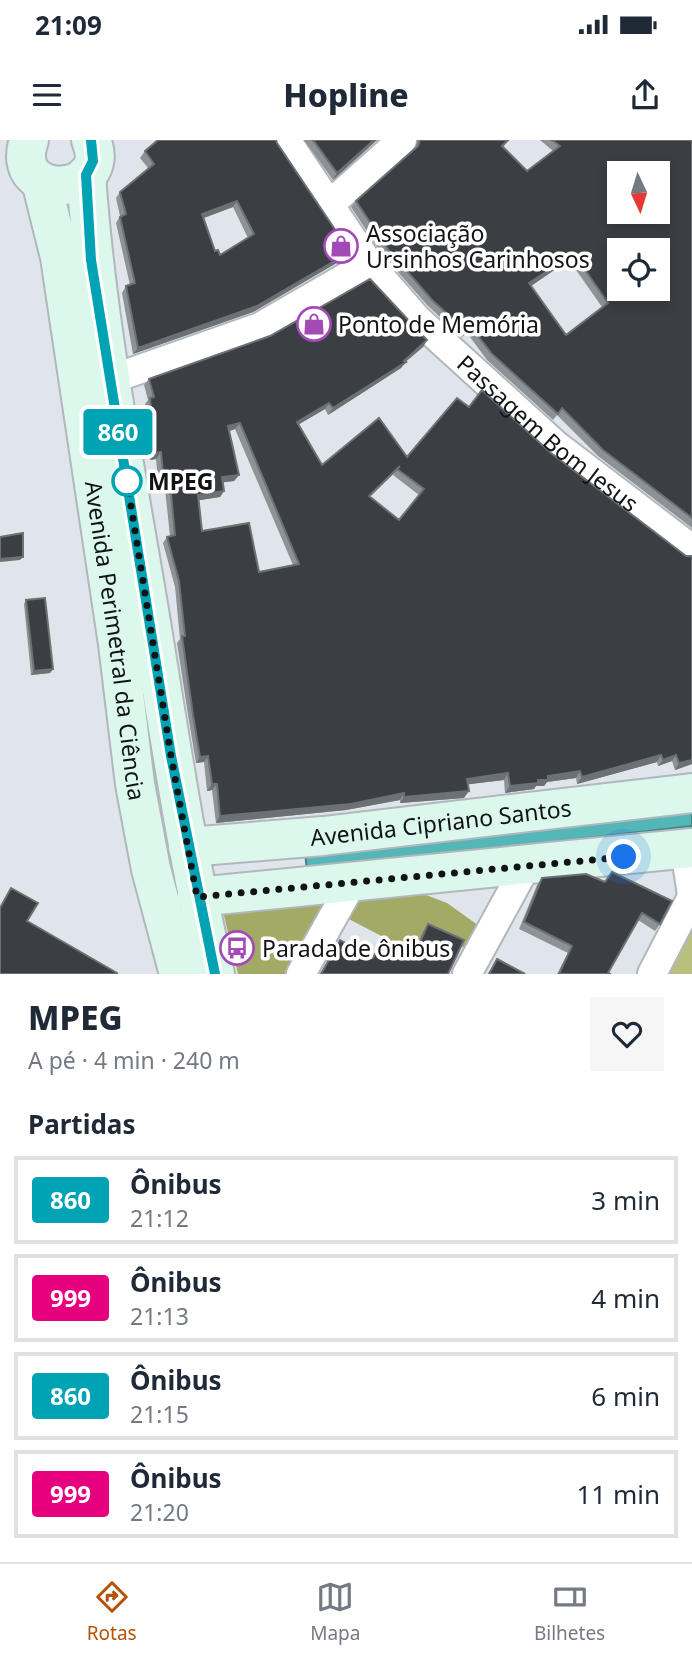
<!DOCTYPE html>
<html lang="pt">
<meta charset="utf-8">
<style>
body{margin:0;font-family:"Noto Sans",sans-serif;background:#f6f6f7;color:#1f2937;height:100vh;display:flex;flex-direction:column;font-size:26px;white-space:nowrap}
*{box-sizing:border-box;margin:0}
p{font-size:23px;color:#747a83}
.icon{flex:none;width:38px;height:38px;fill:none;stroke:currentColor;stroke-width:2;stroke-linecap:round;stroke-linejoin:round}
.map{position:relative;height:834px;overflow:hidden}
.sheet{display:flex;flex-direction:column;background:#fff;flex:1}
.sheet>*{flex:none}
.badge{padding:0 14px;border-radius:5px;font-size:24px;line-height:46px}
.needle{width:46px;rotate:176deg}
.buttons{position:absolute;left:607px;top:21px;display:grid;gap:14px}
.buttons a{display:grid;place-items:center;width:63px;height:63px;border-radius:0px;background:#fff;box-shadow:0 4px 10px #0003;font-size:35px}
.you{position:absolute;width:35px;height:35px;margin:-18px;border:5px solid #fff;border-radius:50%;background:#1a73e8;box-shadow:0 0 0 10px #1a73e833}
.map>.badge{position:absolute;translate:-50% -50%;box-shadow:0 0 0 4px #fff}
h2{padding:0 28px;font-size:26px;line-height:63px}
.round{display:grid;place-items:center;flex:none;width:74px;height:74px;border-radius:0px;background:#f6f6f7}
.headline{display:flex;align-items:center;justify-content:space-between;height:119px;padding:0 28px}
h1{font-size:33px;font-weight:800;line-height:52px}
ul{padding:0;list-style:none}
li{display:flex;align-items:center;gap:21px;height:88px;margin:0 14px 10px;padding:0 14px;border:4px solid #e0e1e3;border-radius:0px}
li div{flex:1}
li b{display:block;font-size:26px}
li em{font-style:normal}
li .badge{min-width:77px;font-weight:700;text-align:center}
.status{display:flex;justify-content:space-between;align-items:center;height:49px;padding:0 35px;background:#fff;direction:ltr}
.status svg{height:19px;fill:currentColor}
header{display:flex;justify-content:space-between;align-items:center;height:91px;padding:0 28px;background:#fff;font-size:32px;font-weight:800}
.tabs{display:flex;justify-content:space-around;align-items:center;height:98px;border-top:2px solid #e0e1e3;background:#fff;font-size:19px;color:#747a83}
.tabs a{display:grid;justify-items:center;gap:4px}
.tabs .current{color:#b45309}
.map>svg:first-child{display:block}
.green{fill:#b9bf7f}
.forest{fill:#a3aa66}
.water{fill:#55b6b7;stroke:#418586;stroke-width:2}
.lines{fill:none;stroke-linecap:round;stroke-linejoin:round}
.street-casing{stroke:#b1b7bc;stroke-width:32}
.secondary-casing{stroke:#b1b7bc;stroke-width:42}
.street{stroke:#fff;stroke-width:28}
.secondary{stroke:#dcf8ec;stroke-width:38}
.wall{fill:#8d9297;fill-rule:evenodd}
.shaded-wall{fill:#6c7176}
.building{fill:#3b3f44;stroke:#6c7176;stroke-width:2;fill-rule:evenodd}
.line-casing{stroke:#fff;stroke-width:16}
.line{stroke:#00a3b4;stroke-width:10}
.walk{stroke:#111315;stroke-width:7;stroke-dasharray:0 12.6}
.stop-dot{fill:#fff;stroke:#00a3b4;stroke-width:3.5}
.labels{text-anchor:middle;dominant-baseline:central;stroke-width:7;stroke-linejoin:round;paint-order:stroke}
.poi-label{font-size:23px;fill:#111315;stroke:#fff;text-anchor:start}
.street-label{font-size:23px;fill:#111315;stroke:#fff}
.stop-label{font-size:23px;font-weight:bold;fill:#111315;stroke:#fff;text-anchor:start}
</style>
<div class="status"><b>21:09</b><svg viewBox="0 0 49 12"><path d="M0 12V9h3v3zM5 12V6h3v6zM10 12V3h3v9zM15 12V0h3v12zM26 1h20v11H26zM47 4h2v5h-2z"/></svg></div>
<header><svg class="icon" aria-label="menu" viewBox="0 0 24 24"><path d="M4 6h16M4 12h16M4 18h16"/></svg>Hopline<svg class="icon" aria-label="share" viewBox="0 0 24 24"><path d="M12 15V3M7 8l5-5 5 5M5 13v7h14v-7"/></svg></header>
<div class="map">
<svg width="692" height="834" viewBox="0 0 692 834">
<rect width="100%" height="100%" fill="#dfe5ea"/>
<!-- green -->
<path class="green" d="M 692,779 L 692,834 L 658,834 Z"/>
<!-- forest -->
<path class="forest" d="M 433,739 L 426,755 L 447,763 L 482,788 L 471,811 L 425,789 L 414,813 L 343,776 L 358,744 Z
M 220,759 L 337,760 L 296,834 L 238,834 Z"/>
<!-- water -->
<path class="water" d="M 692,663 L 692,686 L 307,730 L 304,705 Z"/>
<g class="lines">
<!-- street casing -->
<g class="street-casing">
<g id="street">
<path id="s1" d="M 286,0 L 369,124 L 416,178 L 557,306 L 692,409"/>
<path d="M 329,65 L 402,0"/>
<path d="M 109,240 L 260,187 L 369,124"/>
<path d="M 685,709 L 692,755"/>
<path d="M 301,834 L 353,741"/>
<path d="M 467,834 L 526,726"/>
<path d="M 652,834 L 692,757"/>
</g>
</g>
<!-- secondary casing -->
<g class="secondary-casing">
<g id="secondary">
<path d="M 29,0 C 7,64 116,57 91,0"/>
<path d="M 86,35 C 97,192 129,346 154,501 C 172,613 189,724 215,834"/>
<path id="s2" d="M 41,41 L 60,117 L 118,504 L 135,644 L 151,729 L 179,834"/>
<path id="s3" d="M 188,707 L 323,696 L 692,653"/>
<path d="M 197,757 L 692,708"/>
</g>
</g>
<!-- street -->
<use href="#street" class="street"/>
<!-- secondary -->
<use href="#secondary" class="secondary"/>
</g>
<!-- wall -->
<path class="wall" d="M 304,0 L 377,0 L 333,40 Z
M 417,0 L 509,0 L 503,7 L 527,31 L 553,11 L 540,0 L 692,0 L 692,388 L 598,316 L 557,275 L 553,280 L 487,220 L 467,193 L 462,197 L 428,166 L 382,114 L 351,67 L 356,61 L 415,9 ZM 569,120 L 602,167 L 566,195 L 531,146 Z
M 277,3 L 350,112 L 345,118 L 253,172 L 133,214 L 122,153 L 126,146 L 130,145 L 116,83 L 120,76 L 116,58 L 120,52 L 148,28 L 140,18 L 145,11 ZM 233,67 L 248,98 L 220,115 L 215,111 L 204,78 Z
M 427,200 L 423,207 L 405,222 L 401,228 L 328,275 L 325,269 L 298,285 L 322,325 L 407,317 L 469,267 L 551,313 L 686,416 L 692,416 L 692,624 L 675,630 L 672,621 L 658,626 L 657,622 L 577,644 L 576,638 L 547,642 L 544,646 L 536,646 L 534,649 L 505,653 L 504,640 L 468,644 L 464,658 L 400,663 L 400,660 L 346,670 L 216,683 L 212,650 L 207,651 L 204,622 L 196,623 L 189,581 L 177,503 L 180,499 L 175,447 L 163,403 L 167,397 L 170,396 L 165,349 L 159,350 L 156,319 L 150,320 L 145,264 L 148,260 L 144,245 L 149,239 ZM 235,289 L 293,425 L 259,432 L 202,391 L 199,360 L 220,357 L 224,351 L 223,342 L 234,341 L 239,335 L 229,291 ZM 394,333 L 393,335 L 419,355 L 399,380 L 370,357 Z
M 26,460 L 53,529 L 50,533 L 31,535 L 24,464 Z
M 542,738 L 605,742 L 660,784 L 655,791 L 638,780 L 608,833 L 611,834 L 557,834 L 568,813 L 519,789 L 537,745 Z
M 428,784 L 448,834 L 320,834 L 340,800 L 372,818 L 381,803 L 411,818 L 423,791 Z"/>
<!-- shaded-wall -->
<path class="shaded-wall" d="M 374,0 L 377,0 L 333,40 L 337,33 Z
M 237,61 L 233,67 L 198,80 L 202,74 Z
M 350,112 L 345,118 L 253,172 L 133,214 L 138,208 Z
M 574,114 L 569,120 L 525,150 L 529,143 Z
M 427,200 L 423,207 L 403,224 L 406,222 L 401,228 L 328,275 L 333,268 L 404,221 Z
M 329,263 L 325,269 L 292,288 L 297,282 Z
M 240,283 L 235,289 L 224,293 L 228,286 Z
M 161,312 L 156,319 L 150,320 L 155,313 Z
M 400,326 L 394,333 L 364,362 L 369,356 Z
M 239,335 L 234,341 L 218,343 L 222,337 Z
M 170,343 L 165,349 L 159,350 L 164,344 Z
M 224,351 L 220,357 L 194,361 L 198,355 Z
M 23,417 L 20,420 L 0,422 L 0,419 Z
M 53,529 L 50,533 L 31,535 L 34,531 Z
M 661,615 L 657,622 L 577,644 L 582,637 Z
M 676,615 L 672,621 L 658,626 L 663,620 Z
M 208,616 L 204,622 L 196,623 L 200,617 Z
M 692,620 L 692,624 L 675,630 L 679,623 Z
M 580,631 L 576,638 L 547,642 L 544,646 L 536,646 L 534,649 L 505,653 L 510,646 L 538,640 L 548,636 Z
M 508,633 L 504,640 L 463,645 L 467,639 Z
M 212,644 L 217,644 L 212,650 L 207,651 Z
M 469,651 L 464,658 L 400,663 L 404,657 Z
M 404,653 L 400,660 L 346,670 L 216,683 L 220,676 Z"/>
<!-- building -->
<path class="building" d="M 158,0 L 276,0 L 277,3 L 350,112 L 257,166 L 138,208 L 126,146 L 135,143 L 120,77 L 126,74 L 120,52 L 154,24 L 145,11 ZM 237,61 L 254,94 L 220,115 L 218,110 L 215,111 L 202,74 Z
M 313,0 L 374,0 L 337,33 Z
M 420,0 L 508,0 L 502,6 L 527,31 L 560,6 L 552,0 L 692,0 L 692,378 L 603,310 L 562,268 L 558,274 L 492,214 L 471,187 L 466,191 L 432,160 L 387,108 L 356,61 L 418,6 ZM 620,33 L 658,33 L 658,72 L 620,72 ZM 620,110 L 658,110 L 658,149 L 620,149 ZM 574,114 L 608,163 L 566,195 L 529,143 Z
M 370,139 L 427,200 L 404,221 L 406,222 L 333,268 L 329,263 L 297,282 L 322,325 L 379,278 L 407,317 L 457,258 L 469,267 L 482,250 L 551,313 L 686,416 L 692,416 L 692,620 L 679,623 L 676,615 L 663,620 L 661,615 L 582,637 L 580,631 L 548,636 L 548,640 L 538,640 L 538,643 L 510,646 L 508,633 L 467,639 L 469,651 L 404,657 L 404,653 L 351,664 L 220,676 L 217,644 L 212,644 L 208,616 L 200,617 L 193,575 L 182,496 L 185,496 L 179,441 L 167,397 L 175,395 L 170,343 L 164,344 L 161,312 L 155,313 L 150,258 L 154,257 L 149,239 L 270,196 ZM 240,283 L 299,424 L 259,432 L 249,383 L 202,391 L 198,355 L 224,351 L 222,337 L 239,335 L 228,286 ZM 400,326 L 397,329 L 424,349 L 399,380 L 369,356 Z
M 23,393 L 23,417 L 0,419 L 0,397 Z
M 45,458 L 53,529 L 34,531 L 26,460 Z
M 612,732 L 672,761 L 660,784 L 642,773 L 608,833 L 611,834 L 559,834 L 572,806 L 524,782 L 542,738 L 586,734 L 605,742 Z
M 11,748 L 38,763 L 27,781 L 117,833 L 117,834 L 0,834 L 0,768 Z
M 428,784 L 464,800 L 448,834 L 321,834 L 340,800 L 373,818 L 381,803 L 413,818 Z
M 497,819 L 525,834 L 489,834 Z"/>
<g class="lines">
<!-- line casing -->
<g class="line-casing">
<path id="line" d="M 91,0 L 93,21 L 86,35 L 91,120 L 171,616 L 215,834"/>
</g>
<!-- line -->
<use href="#line" class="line"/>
<!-- walk -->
<path class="walk" d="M 127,341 L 171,616 L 197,757 L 624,717"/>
</g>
<!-- icons -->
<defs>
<g id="shop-ring" transform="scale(1.75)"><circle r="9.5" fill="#fff" stroke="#a34ab7" stroke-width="1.5"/><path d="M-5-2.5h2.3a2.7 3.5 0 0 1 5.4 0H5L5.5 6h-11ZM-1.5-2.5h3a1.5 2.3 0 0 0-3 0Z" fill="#a34ab7"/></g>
<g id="bus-ring" transform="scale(1.75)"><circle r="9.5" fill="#fff" stroke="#a34ab7" stroke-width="1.5"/><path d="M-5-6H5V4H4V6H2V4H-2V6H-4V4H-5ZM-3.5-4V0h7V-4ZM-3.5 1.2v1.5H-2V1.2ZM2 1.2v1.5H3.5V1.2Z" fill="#a34ab7"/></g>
</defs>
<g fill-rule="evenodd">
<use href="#shop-ring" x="341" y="106"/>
<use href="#shop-ring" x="314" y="184"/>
<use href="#bus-ring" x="237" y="808"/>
</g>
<!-- markers -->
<circle class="stop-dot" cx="127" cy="341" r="14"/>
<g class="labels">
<!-- poi labels -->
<g class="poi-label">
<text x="366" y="93">Associação<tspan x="366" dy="26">Ursinhos Carinhosos</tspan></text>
<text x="338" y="184">Ponto de Memória</text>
<text x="262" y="808">Parada de ônibus</text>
</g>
<!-- street labels -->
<g class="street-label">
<text stroke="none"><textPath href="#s1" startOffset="396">Passagem Bom Jesus</textPath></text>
<text stroke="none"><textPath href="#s2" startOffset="466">Avenida Perimetral da Ciência</textPath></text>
<text stroke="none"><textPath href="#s3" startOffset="254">Avenida Cipriano Santos</textPath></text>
</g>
<!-- stop labels -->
<g class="stop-label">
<text x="148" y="341">MPEG</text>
</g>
</g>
</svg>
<div class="buttons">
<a><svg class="needle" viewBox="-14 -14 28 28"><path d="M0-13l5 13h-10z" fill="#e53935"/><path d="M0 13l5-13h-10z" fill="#747a83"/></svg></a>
<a><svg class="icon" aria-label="locate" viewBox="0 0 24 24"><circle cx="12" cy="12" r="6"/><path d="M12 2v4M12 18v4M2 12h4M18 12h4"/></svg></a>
</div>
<div class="you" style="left:624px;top:717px"></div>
<b class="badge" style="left:118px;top:292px;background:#00a3b4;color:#fff">860</b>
</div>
<section class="sheet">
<div class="headline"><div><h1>MPEG</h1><p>A pé · 4 min · 240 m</p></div><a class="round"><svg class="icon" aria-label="heart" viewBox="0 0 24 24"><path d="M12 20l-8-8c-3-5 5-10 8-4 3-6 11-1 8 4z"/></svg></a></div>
<h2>Partidas</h2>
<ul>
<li><span class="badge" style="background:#00a3b4;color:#fff">860</span><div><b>Ônibus</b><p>21:12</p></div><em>3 min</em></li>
<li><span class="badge" style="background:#e6007e;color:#fff">999</span><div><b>Ônibus</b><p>21:13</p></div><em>4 min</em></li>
<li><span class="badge" style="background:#00a3b4;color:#fff">860</span><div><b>Ônibus</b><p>21:15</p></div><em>6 min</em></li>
<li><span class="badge" style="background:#e6007e;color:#fff">999</span><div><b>Ônibus</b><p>21:20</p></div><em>11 min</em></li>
</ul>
</section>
<nav class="tabs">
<a class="current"><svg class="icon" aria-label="directions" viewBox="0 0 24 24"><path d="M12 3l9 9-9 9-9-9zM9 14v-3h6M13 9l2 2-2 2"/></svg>Rotas</a>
<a><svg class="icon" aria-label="map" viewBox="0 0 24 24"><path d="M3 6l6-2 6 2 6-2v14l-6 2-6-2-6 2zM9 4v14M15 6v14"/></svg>Mapa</a>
<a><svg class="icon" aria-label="tickets" viewBox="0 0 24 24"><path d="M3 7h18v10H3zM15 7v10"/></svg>Bilhetes</a>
</nav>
